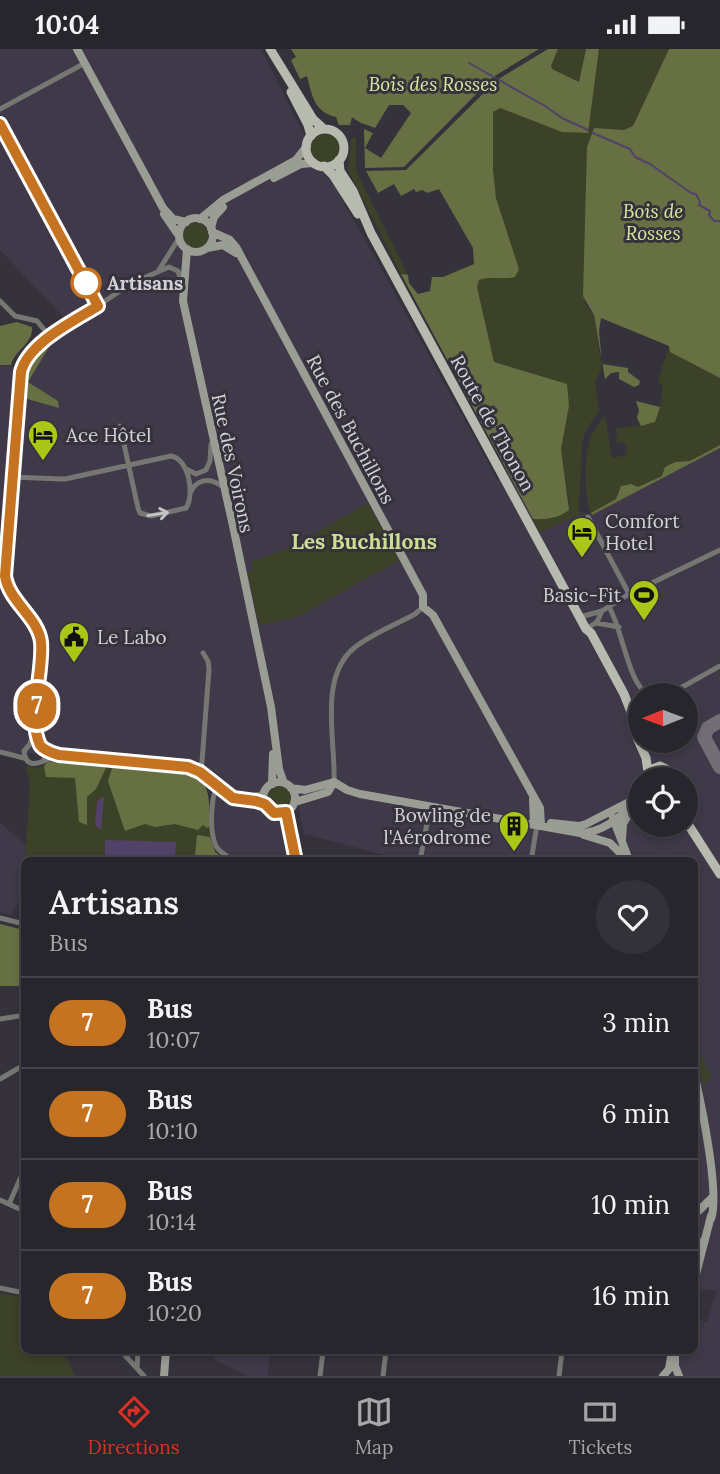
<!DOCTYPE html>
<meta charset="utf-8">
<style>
body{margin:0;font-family:Lora,serif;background:#343239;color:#f1f3f6;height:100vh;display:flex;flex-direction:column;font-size:26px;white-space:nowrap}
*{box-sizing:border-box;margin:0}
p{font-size:23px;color:#a5a5aa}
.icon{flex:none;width:38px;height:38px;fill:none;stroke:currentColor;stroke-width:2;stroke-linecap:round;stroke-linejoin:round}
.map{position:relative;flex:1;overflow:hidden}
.sheet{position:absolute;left:21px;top:808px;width:677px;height:497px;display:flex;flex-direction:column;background:#28262d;border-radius:10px;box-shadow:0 4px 10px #0003,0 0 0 2px #444349}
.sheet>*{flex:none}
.badge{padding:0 14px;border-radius:23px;font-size:24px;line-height:46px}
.needle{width:46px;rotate:269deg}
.tools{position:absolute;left:628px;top:634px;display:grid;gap:14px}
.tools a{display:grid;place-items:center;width:70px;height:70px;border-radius:50%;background:#28262d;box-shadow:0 4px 10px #0003,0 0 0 2px #444349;font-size:35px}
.map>.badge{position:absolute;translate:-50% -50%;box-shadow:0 0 0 4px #fff}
.round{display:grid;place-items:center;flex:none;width:74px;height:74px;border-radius:37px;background:#343239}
.overview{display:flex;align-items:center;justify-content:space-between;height:119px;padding:0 28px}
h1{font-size:33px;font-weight:600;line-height:52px}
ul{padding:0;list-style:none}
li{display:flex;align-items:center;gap:21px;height:91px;padding:0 28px;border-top:2px solid #444349}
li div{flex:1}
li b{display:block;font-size:26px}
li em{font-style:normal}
li .badge{min-width:77px;font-weight:700;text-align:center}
.status{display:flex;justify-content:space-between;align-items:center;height:49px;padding:0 35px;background:#28262d;direction:ltr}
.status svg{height:19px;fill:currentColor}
.menu{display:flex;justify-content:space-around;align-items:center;height:98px;border-top:2px solid #444349;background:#28262d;font-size:19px;color:#a5a5aa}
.menu a{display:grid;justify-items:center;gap:4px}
.menu .active{color:#d93025}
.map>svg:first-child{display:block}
.built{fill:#3f3949;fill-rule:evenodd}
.green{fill:#3c4228}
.forest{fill:#667043}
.water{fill:#524169}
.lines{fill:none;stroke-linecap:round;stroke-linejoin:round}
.stream{stroke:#524169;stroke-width:2}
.taxiway{stroke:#716e76;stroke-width:14}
.street{stroke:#767772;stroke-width:5}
.secondary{stroke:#9a9d94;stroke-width:8}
.primary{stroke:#b7baaf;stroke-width:9}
.oneway{stroke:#c5c4c8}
.line-casing{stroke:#fff;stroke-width:16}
.line{stroke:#c57320;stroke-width:10}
.stop-dot{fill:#fff;stroke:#c57320;stroke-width:3.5}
.labels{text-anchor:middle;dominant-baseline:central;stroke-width:6;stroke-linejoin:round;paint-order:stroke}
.park-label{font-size:19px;font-style:italic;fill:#d5e89e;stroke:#36323c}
.stop-label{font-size:19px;font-weight:bold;fill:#d3d1d7;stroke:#36323c;text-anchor:start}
.street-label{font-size:19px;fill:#d3d1d7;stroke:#36323c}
.poi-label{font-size:19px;fill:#d3d1d7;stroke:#36323c;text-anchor:start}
.neighbourhood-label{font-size:21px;font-weight:bold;fill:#cbde92;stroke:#36323c}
</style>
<div class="status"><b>10:04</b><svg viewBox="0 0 49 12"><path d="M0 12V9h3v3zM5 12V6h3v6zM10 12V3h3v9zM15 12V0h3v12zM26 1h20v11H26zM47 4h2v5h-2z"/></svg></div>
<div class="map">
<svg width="720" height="1327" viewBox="0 0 720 1327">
<rect width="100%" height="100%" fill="#36323c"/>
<!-- built -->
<path class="built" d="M 0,0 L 261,0 L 313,103 L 335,135 L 343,153 L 380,217 L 498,432 L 509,424 L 540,483 L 582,464 L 592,466 L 720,399 L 720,1327 L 671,1327 L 674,1302 L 695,1302 L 695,1270 L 707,1273 L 717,1241 L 695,1240 L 695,812 L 408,812 L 304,785 L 298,755 L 287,766 L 296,812 L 232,812 L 216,796 L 211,753 L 217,736 L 194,720 L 110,709 L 0,703 L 0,316 L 27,318 L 24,348 L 58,352 L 27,333 L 52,293 L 72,280 L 67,272 L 0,201 ZM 288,499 L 260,576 L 247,523 L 253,522 L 251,513 ZM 640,646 L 686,646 L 686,691 L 640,691 ZM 640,730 L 686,730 L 686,775 L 640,775 Z
M 0,774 L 26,796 L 22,840 L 19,852 L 11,866 L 0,863 Z
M 215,1302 L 270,1302 L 268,1327 L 249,1327 L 214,1311 Z"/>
<!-- green -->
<path class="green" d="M 558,0 L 586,0 L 579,33 L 550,19 Z
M 599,0 L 669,0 L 633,77 L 624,81 L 594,79 L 585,255 L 594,266 L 602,320 L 595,332 L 599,362 L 586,381 L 582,393 L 579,461 L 582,464 L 540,483 L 533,470 C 551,472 560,468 569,454 L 561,400 L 569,357 L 494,314 L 477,238 L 479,231 L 489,228 L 508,229 L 519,220 L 496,149 L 493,122 L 493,63 L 496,59 L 500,59 L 562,83 L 588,84 Z
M310 99a15 15 0 1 1 30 0a15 15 0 1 1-30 0Z
M 354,88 L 356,89 L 356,122 L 408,226 L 401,225 L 348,121 L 351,90 Z
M183 187a13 13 0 1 1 26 0a13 13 0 1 1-26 0Z
M 669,297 L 670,303 L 720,329 L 720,396 L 690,412 L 675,413 L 662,427 L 638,438 L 631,435 L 618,442 L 616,450 L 591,464 C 584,448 584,407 590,390 C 593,381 600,374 605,366 L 612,409 L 627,406 L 625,393 L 617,394 L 616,380 L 651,375 L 659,361 L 663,337 L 658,332 Z
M 368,454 L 399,511 L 297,568 L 259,576 L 247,523 L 253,521 L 251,513 L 288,499 Z
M 56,712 L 172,720 L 197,729 L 204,735 L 207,741 L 212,796 L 226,812 L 25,812 L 30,733 L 26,719 L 27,717 L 39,719 L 48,713 Z
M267 749a12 12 0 1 1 24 0a12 12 0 1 1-24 0Z
M 695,996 L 712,1028 L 707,1031 L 708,1034 L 703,1035 L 695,1003 Z
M 0,1244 L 24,1249 L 24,1302 L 58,1302 L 69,1313 L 74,1327 L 0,1327 Z"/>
<!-- forest -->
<path class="forest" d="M 291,0 L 539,0 L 493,28 L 404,118 L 365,119 L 364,80 L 373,84 L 365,99 L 381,109 L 411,64 L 403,56 L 389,56 L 375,79 C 366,75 360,75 352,68 L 350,76 L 339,76 L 336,68 C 314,63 312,46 307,27 L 300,30 L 291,11 L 296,8 Z
M 548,0 L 558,0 L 551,17 L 552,20 L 579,33 L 586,0 L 599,0 L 588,84 L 562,83 L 500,59 L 493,63 L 493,121 L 496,149 L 519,220 L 515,228 C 502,231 491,227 479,231 L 477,238 L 494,313 L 567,335 L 569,357 L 561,400 L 569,461 C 558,469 547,471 533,470 L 401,225 L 408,226 L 409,234 L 418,245 L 430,242 L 432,228 L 443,228 L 474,215 L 473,199 L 439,140 L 427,144 L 423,141 L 416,143 L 414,140 L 401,147 L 394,135 L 378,144 L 366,122 L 406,121 L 497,31 Z
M 669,0 L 720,0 L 720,329 L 670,303 L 669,297 L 601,269 L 599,282 L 602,315 L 628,319 L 628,323 L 640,332 L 639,336 L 634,338 L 619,330 L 619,323 L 611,324 L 605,330 L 594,266 L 583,247 L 587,98 L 594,79 L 624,81 L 633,77 Z
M 17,273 L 32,278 C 33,296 15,300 11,316 L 0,316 L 0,277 Z
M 52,293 L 28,333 L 58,352 L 59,359 L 24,349 C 26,319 27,311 52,293 Z
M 636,352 L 660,358 L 655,373 L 641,377 L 637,369 L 639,361 Z
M 720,396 L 720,399 L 592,466 L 591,464 L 616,450 L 621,437 L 631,435 L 638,438 L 662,427 L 665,418 L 675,413 L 690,412 Z
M 56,712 L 102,715 L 106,719 L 96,740 L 87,748 L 87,776 L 79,773 L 75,729 L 46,728 L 44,717 L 48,713 Z
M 113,716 C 136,717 189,715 203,734 C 211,744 209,765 210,777 L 207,779 L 203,776 L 198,781 L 175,775 L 155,778 L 145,775 L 125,782 L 108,732 Z
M 197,786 L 210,788 L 215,803 L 226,812 L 187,812 L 188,808 L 195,806 Z
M 0,875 L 24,881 L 24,937 L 0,937 Z"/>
<!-- water -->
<path class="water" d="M 103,747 L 104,749 L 101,781 L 95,776 L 97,753 Z
M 105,791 L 176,793 L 175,812 L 105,812 Z"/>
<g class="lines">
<!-- stream -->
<path class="stream" d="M 469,14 L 545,57 L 562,69 L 588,81
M 593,84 L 630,100 L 635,108 L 650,115 L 691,144 L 696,145 L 700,153 L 699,156 L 710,162 L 709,166 L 714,172 L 720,172"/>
<!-- taxiway -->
<path class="taxiway" d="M 720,672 L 708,679 L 704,688 L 720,718"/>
<!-- street -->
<path class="street" d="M 0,60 L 85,14
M 0,75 L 98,256
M 159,221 L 179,189
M 0,252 L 15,267 L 37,272 L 50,288
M 186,420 L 196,425 L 206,421 L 210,412 L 211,395
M 12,428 L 62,430 L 65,430 L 171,407 C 189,410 195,446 186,459 L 151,467 L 140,464 L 138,459 L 120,377
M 190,444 C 196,431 208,428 220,436
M 588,468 L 629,545
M 609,558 C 623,581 628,636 649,646
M 580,568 L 602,562 L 629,545 L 720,501
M 596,574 L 619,578
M 586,580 L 597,573 L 602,562
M 668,646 L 720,617
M 30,695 C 41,693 48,700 44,711
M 44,700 L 59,706 L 182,716 L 199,723 L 233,749 L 265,755
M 0,703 L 24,709
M 59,706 C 46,710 26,725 24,702 L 30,695 L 36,674 L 41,593 C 37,568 9,553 5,528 L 22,320 L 27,308 L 38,297 L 132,234 L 169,218 L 178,222 L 182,235
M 199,723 L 202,713 L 209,620 L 208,612 L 203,604
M 334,733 C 336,692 318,629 354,599 C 372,585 395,576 415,565 L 423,558
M 217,736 C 211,750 209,782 216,797 C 219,803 227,806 232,812
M 227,742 L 250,747 L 265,744
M 420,812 L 430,758
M 531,812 L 537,776
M 0,869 L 24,875
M 0,970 L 19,967 L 24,969
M 0,1030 L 24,1016
M 24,1079 L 24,1082
M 24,1091 L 22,1097 L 24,1104
M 0,1151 L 24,1162
M 9,1155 L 24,1121
M 0,1239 L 24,1244
M 121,1302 L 144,1327
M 137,1319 L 138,1302
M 320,1327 L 323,1302
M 383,1327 L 386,1302
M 559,1327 L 562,1302"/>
<!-- secondary -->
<path class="secondary" d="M 77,0 L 163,159 L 173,170 L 186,173
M 274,129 L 301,115 L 314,114
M 164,165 L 179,187
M179 186a17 17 0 1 1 34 0a17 17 0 1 1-34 0Z
M 200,170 L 223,151 L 296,111 L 307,97
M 211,179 L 214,168 L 223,158
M 212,183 L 230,191 L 236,198 L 423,546 L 423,558 L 433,566 L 540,759 L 541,776
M 207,199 L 223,196 L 236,204
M 187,200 L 183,252 L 233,477 L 271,658 L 279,720 L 284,734
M263 749a16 16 0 1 1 32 0a16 16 0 1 1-32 0Z
M 272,735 L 273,705
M 291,739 L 305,741 L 334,733 L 347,741 L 360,745 L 580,784 C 604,784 623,765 640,750
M 533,750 L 534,775
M 295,753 L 328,743 L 334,733
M 286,763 L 296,812
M 613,769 L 627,806
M 551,774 L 579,777 L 586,775 L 631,752 L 640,744
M 584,786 L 610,794 L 628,812
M 622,790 L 623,775 L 630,763
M 695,1028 C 702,1059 720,1145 711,1170
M 695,1165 L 713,1148
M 695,1186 L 701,1203
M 695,1229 L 711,1167
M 675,1306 L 675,1317 L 679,1327
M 164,1327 L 166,1302
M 663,1327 L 669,1320 L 672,1302"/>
<!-- primary -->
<path class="primary" d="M 270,0 L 313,70 L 324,80
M 291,43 L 308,76 L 311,87
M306 99a19 19 0 1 1 38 0a19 19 0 1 1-38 0Z
M 339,111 L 340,122 L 353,142 L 371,184 L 586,580 L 591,584 L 624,645 L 640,686
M 324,117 L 333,126 L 358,165
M 634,682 L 646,709 L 648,723
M 646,730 L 650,721 L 660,717 L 668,721 L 672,730
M 686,772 L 720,825"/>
</g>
<!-- one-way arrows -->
<defs><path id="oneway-shaft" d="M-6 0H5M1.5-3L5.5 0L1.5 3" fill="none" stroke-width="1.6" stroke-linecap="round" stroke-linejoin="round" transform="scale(1.75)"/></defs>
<use class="oneway" href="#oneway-shaft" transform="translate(158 465) rotate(-9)"/>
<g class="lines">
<!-- line casing -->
<g class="line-casing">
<path id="line" d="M 0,75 L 98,257 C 74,272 28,294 21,323 L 5,527 C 9,553 38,568 41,593 C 44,622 27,670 40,696 C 44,702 53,704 59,706 L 188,718 L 200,723 L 233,749 L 256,752 L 265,755 L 274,764 L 286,763 L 296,812"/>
</g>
<!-- line -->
<use href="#line" class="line"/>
</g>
<!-- icons -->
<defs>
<g id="hotel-pin" transform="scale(1.575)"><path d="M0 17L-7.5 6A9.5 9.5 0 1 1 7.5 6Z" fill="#aac717" stroke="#36323c"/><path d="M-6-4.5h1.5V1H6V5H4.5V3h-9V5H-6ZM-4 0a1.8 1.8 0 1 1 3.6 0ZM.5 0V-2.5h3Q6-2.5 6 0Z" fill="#111"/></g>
<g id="stadium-pin" transform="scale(1.575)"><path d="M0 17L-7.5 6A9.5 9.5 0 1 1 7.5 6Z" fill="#aac717" stroke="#36323c"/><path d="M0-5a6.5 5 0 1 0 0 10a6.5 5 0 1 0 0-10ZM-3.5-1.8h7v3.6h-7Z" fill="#111"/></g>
<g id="civic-pin" transform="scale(1.575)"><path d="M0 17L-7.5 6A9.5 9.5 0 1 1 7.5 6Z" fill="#aac717" stroke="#36323c"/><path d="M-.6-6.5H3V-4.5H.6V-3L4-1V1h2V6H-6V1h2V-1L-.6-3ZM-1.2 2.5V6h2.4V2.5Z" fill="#111"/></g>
<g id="building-pin" transform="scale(1.575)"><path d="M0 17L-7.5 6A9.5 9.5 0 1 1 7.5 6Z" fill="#aac717" stroke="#36323c"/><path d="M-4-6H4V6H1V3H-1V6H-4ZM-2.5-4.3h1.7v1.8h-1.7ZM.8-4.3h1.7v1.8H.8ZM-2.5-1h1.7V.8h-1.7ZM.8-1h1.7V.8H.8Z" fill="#111"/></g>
</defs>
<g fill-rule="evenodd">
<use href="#hotel-pin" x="43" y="386"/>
<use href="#hotel-pin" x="582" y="483"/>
<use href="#stadium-pin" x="644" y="546"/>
<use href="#civic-pin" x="74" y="588"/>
<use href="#building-pin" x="514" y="777"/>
</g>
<!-- markers -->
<circle class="stop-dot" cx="86" cy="234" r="14"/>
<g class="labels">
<!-- park labels -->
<g class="park-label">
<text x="433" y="35">Bois des Rosses</text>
<text x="653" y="162">Bois de<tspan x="653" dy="22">Rosses</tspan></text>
</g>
<!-- stop labels -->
<g class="stop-label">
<text x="107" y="234">Artisans</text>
</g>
<!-- street labels -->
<g class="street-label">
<text transform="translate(493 374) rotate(61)">Route de Thonon</text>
<text transform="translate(351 380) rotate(62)">Rue des Buchillons</text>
<text transform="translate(233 414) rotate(78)">Rue des Voirons</text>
</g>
<!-- poi labels -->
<g class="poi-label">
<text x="66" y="386">Ace Hôtel</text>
<text x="605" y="472">Comfort<tspan x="605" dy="22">Hotel</tspan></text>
<text x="621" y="546" text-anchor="end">Basic-Fit</text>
<text x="97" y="588">Le Labo</text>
<text x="491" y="766" text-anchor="end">Bowling de<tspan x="491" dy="22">l'Aérodrome</tspan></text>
</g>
<!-- neighbourhood labels -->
<g class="neighbourhood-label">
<text x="364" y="492">Les Buchillons</text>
</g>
</g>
</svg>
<div class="tools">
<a><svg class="needle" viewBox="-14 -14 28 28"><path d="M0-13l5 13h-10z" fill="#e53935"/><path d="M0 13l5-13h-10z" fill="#a5a5aa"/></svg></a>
<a><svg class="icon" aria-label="locate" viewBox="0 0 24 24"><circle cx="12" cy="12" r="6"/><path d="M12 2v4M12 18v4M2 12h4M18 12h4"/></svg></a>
</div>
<b class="badge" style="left:37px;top:657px;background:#c57320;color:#fff">7</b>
<section class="sheet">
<div class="overview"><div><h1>Artisans</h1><p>Bus</p></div><a class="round"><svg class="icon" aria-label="heart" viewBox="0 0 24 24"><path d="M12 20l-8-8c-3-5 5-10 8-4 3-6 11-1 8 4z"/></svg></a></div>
<ul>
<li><span class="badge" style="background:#c57320;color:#fff">7</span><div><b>Bus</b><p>10:07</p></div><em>3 min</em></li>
<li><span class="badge" style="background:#c57320;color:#fff">7</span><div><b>Bus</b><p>10:10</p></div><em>6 min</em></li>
<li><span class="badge" style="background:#c57320;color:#fff">7</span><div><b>Bus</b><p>10:14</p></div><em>10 min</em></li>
<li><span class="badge" style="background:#c57320;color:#fff">7</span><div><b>Bus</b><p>10:20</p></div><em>16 min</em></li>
</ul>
</section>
</div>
<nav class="menu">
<a class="active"><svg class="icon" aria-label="directions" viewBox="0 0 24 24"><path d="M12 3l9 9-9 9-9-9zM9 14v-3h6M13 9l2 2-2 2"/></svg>Directions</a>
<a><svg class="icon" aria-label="map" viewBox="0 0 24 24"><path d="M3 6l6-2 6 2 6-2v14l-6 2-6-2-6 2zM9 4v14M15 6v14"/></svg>Map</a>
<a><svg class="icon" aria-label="tickets" viewBox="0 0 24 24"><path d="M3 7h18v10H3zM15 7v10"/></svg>Tickets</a>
</nav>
